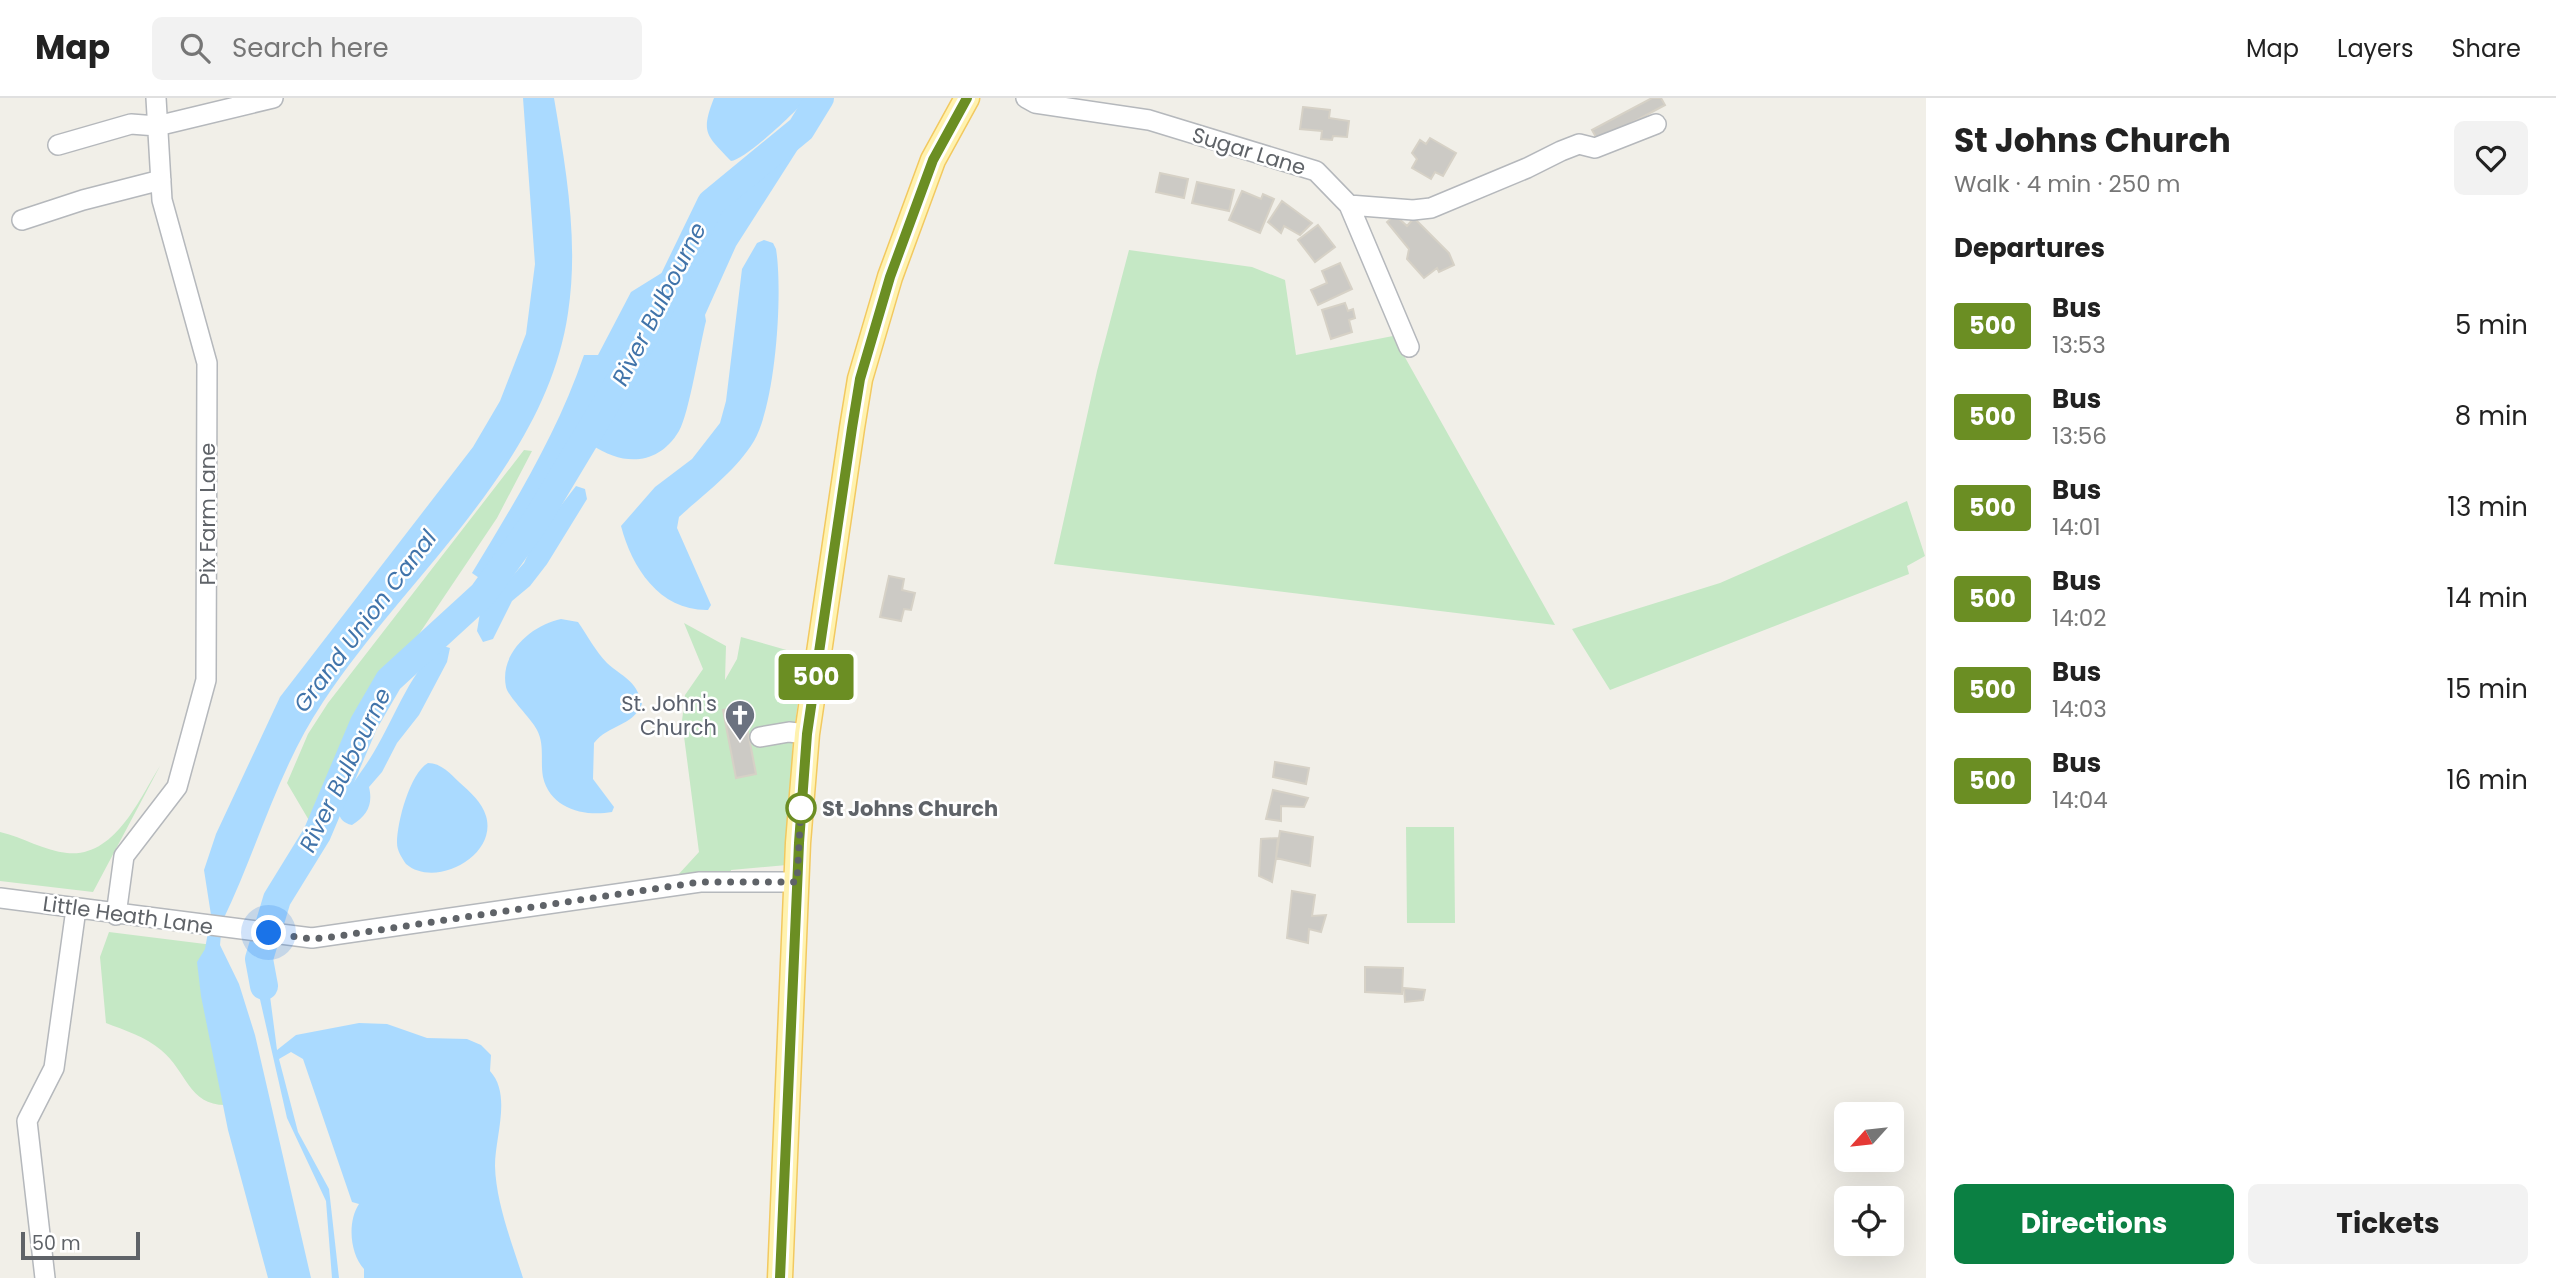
<!DOCTYPE html>
<meta charset="utf-8">
<style>
body{margin:0;font-family:Poppins,sans-serif;background:#f2f2f2;color:#222;height:100vh;display:flex;flex-direction:column;font-size:26px;white-space:nowrap}
*{box-sizing:border-box;margin:0}
p{font-size:23px;color:#767676}
.icon{flex:none;width:38px;height:38px;fill:none;stroke:currentColor;stroke-width:2;stroke-linecap:round;stroke-linejoin:round}
.map{position:relative;flex:1;overflow:hidden}
.drawer{display:flex;flex-direction:column;background:#fff;width:630px}
.drawer>*{flex:none}
.badge{padding:0 14px;border-radius:5px;font-size:24px;line-height:46px}
.needle{width:46px;rotate:243deg}
.fabs{position:absolute;left:1834px;top:1004px;display:grid;gap:14px}
.fabs a{display:grid;place-items:center;width:70px;height:70px;border-radius:10px;background:#fff;box-shadow:0 7px 28px #0002;font-size:35px}
.scale{position:absolute;left:21px;bottom:18px;width:119px;box-sizing:border-box;padding-left:7px;border:4px solid #5f6368;border-top:0;font-size:19px;line-height:24px;white-space:nowrap;color:#5f6368;-webkit-text-stroke:5px #fff;paint-order:stroke}
.you{position:absolute;width:35px;height:35px;margin:-18px;border:5px solid #fff;border-radius:50%;background:#1a73e8;box-shadow:0 0 0 10px #1a73e833}
.map>.badge{position:absolute;translate:-50% -50%;box-shadow:0 0 0 4px #fff}
h2{padding:0 28px;font-size:26px;line-height:63px}
.round{display:grid;place-items:center;flex:none;width:74px;height:74px;border-radius:10px;background:#f2f2f2}
.summary{display:flex;align-items:center;justify-content:space-between;height:119px;padding:0 28px}
h1{font-size:33px;font-weight:700;line-height:52px}
.cta{display:flex;gap:14px;margin-top:auto;padding:14px 28px}
.cta a{flex:1;height:80px;border-radius:10px;background:#0b8043;color:#fff;font-size:28px;font-weight:700;line-height:80px;text-align:center}
.cta a+a{background:#f2f2f2;color:#222}
ul{padding:0;list-style:none}
li{display:flex;align-items:center;gap:21px;height:91px;padding:0 28px}
li div{flex:1}
li b{display:block;font-size:26px}
li em{font-style:normal}
li .badge{min-width:77px;font-weight:700;text-align:center}
header{display:flex;align-items:center;gap:42px;box-sizing:border-box;height:98px;padding:0 35px;background:#fff;border-bottom:2px solid #e0e0e0}
header strong{font-size:33px}
nav{display:flex;gap:38px;margin-inline-start:auto;font-size:24px}
.search{width:490px;height:63px;background:#f2f2f2;display:flex;align-items:center;gap:18px;box-sizing:border-box;padding:0 24px;border-radius:10px;color:#767676;font-size:26px}
main{display:flex;flex:1;min-height:0}
.map>svg:first-child{display:block}
.green{fill:#c5e8c5}
.water{fill:#aadaff}
.lines{fill:none;stroke-linecap:round;stroke-linejoin:round}
.river{stroke:#aadaff;stroke-width:28}
.building{fill:#cccac5;stroke:#d6d1c6;stroke-width:2}
.minor-casing{stroke:#b5b8bc;stroke-width:22}
.major-casing{stroke:#f2c960;stroke-width:27}
.minor{stroke:#fff;stroke-width:19}
.major{stroke:#fff2af;stroke-width:24}
.line-casing{stroke:#fff;stroke-width:16}
.line{stroke:#6b8e23;stroke-width:10}
.walk{stroke:#5f6368;stroke-width:7;stroke-dasharray:0 12.6}
.stop-dot{fill:#fff;stroke:#6b8e23;stroke-width:3.5}
.labels{text-anchor:middle;dominant-baseline:central;stroke-width:5;stroke-linejoin:round;paint-order:stroke}
.street-label{font-size:21px;fill:#5f6368;stroke:#fff}
.worship-label{font-size:21px;fill:#5b616d;stroke:#fff;text-anchor:end}
.stop-label{font-size:21px;font-weight:bold;fill:#5f6368;stroke:#fff;text-anchor:start}
.water-label{font-size:23px;font-style:italic;fill:#4174aa;stroke:#fff}
</style>
<header>
<strong>Map</strong>
<div class="search"><svg class="icon" aria-label="search" viewBox="0 0 24 24"><circle cx="10" cy="10" r="6"/><path d="M15 15l6 6"/></svg>Search here</div>
<nav><a>Map</a><a>Layers</a><a>Share</a></nav>
</header>
<main>
<div class="map">
<svg width="1926" height="1180" viewBox="0 0 1926 1180">
<rect width="100%" height="100%" fill="#f1efe8"/>
<!-- green -->
<path class="green" d="M 1129,152 L 1252,169 L 1285,182 L 1296,257 L 1393,238 L 1555,527 L 1054,466 L 1097,273 Z
M 524,352 L 532,353 L 497,420 L 411,548 L 364,625 L 317,736 L 287,685 L 308,636 L 328,605 Z
M 1907,403 L 1925,458 L 1907,468 L 1909,476 L 1610,592 L 1572,531 L 1720,485 Z
M 684,525 L 726,548 L 725,582 L 737,561 L 741,539 L 804,557 L 793,642 L 787,767 L 731,772 L 731,775 L 677,778 L 699,754 L 682,623 L 685,597 L 703,571 Z
M 160,668 L 93,794 L 0,783 L 0,734 C 22,739 45,753 67,755 C 115,760 139,701 160,668 Z
M 1406,729 L 1454,729 L 1455,825 L 1407,825 Z
M 109,834 L 213,847 L 229,1007 C 188,1009 188,974 161,952 C 146,939 124,932 106,925 L 100,859 Z"/>
<!-- water -->
<path class="water" d="M 523,0 L 554,0 C 566,71 579,143 568,215 C 545,370 405,479 323,604 C 278,671 257,752 222,824 L 220,847 L 239,886 L 255,937 L 311,1180 L 268,1180 L 228,1032 L 201,898 L 197,864 L 205,851 L 211,817 L 204,772 L 216,736 L 280,599 L 473,349 L 500,303 L 526,236 L 535,166 Z
M 714,0 L 807,0 C 798,12 745,62 731,63 C 707,37 700,36 714,0 Z
M 795,43 L 800,48 L 736,148 L 705,217 L 706,223 C 700,246 689,316 679,333 C 658,368 623,368 592,347 L 650,245 L 714,120 L 727,101 Z
M 764,142 L 773,145 L 776,151 C 783,194 776,305 754,343 C 736,373 704,396 679,419 L 677,430 L 711,507 L 708,512 C 660,513 632,470 621,428 L 655,389 L 692,361 L 720,325 L 726,303 L 742,171 L 757,145 Z
M 668,171 L 626,260 L 573,356 L 482,482 L 472,475 C 515,404 557,336 584,257 L 598,257 L 631,194 Z
M 576,388 L 585,391 L 587,401 L 547,466 L 530,488 L 512,503 L 493,541 L 483,544 L 477,533 L 480,515 L 524,465 L 536,440 Z
M 561,521 L 578,524 C 587,537 596,554 607,565 C 622,579 636,581 642,606 C 632,629 609,626 594,645 L 593,681 L 614,709 L 612,714 C 585,719 550,711 543,679 C 540,663 545,647 537,632 C 531,620 508,599 506,589 C 499,555 532,527 561,521 Z
M 440,547 L 450,550 L 447,564 L 419,617 L 397,645 L 382,674 L 369,689 C 373,706 368,717 352,727 C 343,725 340,721 338,713 C 346,693 358,679 369,662 C 394,623 406,580 440,547 Z
M 428,665 C 441,665 451,676 459,684 C 470,694 482,704 486,718 C 498,758 435,791 406,766 C 402,760 397,753 397,745 C 397,724 410,675 428,665 Z
M 264,852 L 277,952 L 296,937 L 359,925 L 387,926 L 427,940 L 467,941 L 481,947 L 491,957 L 490,973 C 512,997 495,1038 495,1068 C 496,1105 512,1145 523,1180 L 364,1180 L 364,1171 C 350,1156 347,1124 359,1106 L 352,1104 L 303,961 L 291,954 L 279,961 L 298,1034 L 329,1091 L 339,1180 L 332,1180 L 326,1103 L 287,1020 L 249,853 Z"/>
<g class="lines">
<!-- river -->
<path class="river" d="M 264,888 L 259,861 L 277,801 L 317,736 L 364,625 L 389,582 L 483,496 L 537,421 L 621,281 L 664,202 L 711,105 L 801,31 L 820,0"/>
</g>
<!-- building -->
<path class="building" d="M 1652,0 L 1661,0 L 1665,7 L 1598,43 L 1592,32 Z
M 1303,9 L 1330,12 L 1329,20 L 1349,23 L 1347,39 L 1333,38 L 1332,42 L 1321,41 L 1322,33 L 1300,31 Z
M 1430,40 L 1456,55 L 1443,78 L 1435,74 L 1431,81 L 1412,70 L 1417,61 L 1412,55 L 1420,42 L 1426,46 Z
M 1160,75 L 1188,81 L 1184,100 L 1156,94 Z
M 1197,84 L 1234,92 L 1229,113 L 1192,105 Z
M 1242,93 L 1261,101 L 1263,96 L 1274,101 L 1260,135 L 1229,122 Z
M 1282,103 L 1312,125 L 1300,137 L 1284,128 L 1281,135 L 1268,124 Z
M 1395,117 L 1407,128 L 1414,120 L 1449,155 L 1454,167 L 1439,174 L 1437,170 L 1424,180 L 1407,161 L 1409,151 L 1387,124 Z
M 1318,127 L 1335,149 L 1315,164 L 1298,142 Z
M 1340,165 L 1352,191 L 1318,207 L 1311,192 L 1327,185 L 1322,173 Z
M 1345,205 L 1348,213 L 1353,211 L 1355,220 L 1349,222 L 1352,234 L 1331,241 L 1322,212 Z
M 889,478 L 904,481 L 902,492 L 915,495 L 911,512 L 904,511 L 901,523 L 880,519 Z
M 743,608 L 756,676 L 736,680 L 723,612 Z
M 1275,664 L 1309,670 L 1306,686 L 1273,679 Z
M 1273,692 L 1308,700 L 1304,709 L 1281,708 L 1281,723 L 1266,721 Z
M 1280,733 L 1313,739 L 1310,768 L 1276,760 Z
M 1278,740 L 1276,760 L 1272,784 L 1259,778 L 1261,741 Z
M 1292,793 L 1315,797 L 1312,818 L 1326,817 L 1321,834 L 1309,831 L 1308,845 L 1287,840 Z
M 1365,869 L 1403,870 L 1402,896 L 1365,894 Z
M 1404,890 L 1425,892 L 1423,902 L 1405,904 Z"/>
<g class="lines">
<!-- minor casing -->
<g class="minor-casing">
<path id="minor" d="M 1026,0 L 1035,5 L 1149,22 L 1316,73 L 1349,107 L 1409,249
M 58,47 L 131,26 L 157,28 L 273,0
M 1349,107 L 1413,112 L 1431,110 L 1527,70 L 1561,53 L 1579,46 L 1595,50 L 1656,26
M 22,122 L 83,102 L 161,82
M 760,639 L 789,634 L 807,636
M 0,800 L 312,840 L 700,784 L 797,784
M 116,817 L 124,758 L 177,689 L 206,582 L 207,265 L 162,102 L 156,0
M 45,1180 L 27,1023 L 54,970 L 76,811"/>
</g>
<!-- major casing -->
<g class="major-casing">
<path id="major" d="M 780,1180 L 798,745 L 807,636 L 852,330 L 860,281 L 890,179 L 933,62 L 967,0"/>
</g>
<!-- minor -->
<use href="#minor" class="minor"/>
<!-- major -->
<use href="#major" class="major"/>
</g>
<g class="lines">
<!-- line casing -->
<g class="line-casing">
<path id="line" d="M 780,1180 L 799,745 L 807,636 L 852,330 L 860,281 L 890,179 L 933,62 L 967,0"/>
</g>
<!-- line -->
<use href="#line" class="line"/>
<!-- walk -->
<path class="walk" d="M 269,835 L 312,841 L 332,839 L 700,784 L 797,784 L 801,710"/>
</g>
<!-- icons -->
<defs>
<g id="church-pin" transform="scale(1.575)"><path d="M0 17L-7.5 6A9.5 9.5 0 1 1 7.5 6Z" fill="#6b7280" stroke="#fff"/><path d="M-1.2-6h2.4v3.5h3.3v2.4h-3.3V6h-2.4V-.1h-3.3v-2.4h3.3Z" fill="#fff"/></g>
</defs>
<g fill-rule="evenodd">
<use href="#church-pin" x="740" y="617"/>
</g>
<!-- markers -->
<circle class="stop-dot" cx="801" cy="710" r="14"/>
<g class="labels">
<!-- street labels -->
<g class="street-label">
<text transform="translate(1249 53) rotate(17)">Sugar Lane</text>
<text transform="translate(207 416) rotate(-90)">Pix Farm Lane</text>
<text transform="translate(128 817) rotate(8)">Little Heath Lane</text>
</g>
<!-- worship labels -->
<g class="worship-label">
<text x="717" y="605">St. John's<tspan x="717" dy="24">Church</tspan></text>
</g>
<!-- stop labels -->
<g class="stop-label">
<text x="822" y="710">St Johns Church</text>
</g>
<!-- water labels -->
<g class="water-label">
<text transform="translate(659 206) rotate(-63)">River Bulbourne</text>
<text transform="translate(365 523) rotate(-53)">Grand Union Canal</text>
<text transform="translate(345 672) rotate(-64)">River Bulbourne</text>
</g>
</g>
</svg>
<div class="fabs">
<a><svg class="needle" viewBox="-14 -14 28 28"><path d="M0-13l5 13h-10z" fill="#e53935"/><path d="M0 13l5-13h-10z" fill="#767676"/></svg></a>
<a><svg class="icon" aria-label="locate" viewBox="0 0 24 24"><circle cx="12" cy="12" r="6"/><path d="M12 2v4M12 18v4M2 12h4M18 12h4"/></svg></a>
</div>
<div class="scale">50 m</div>
<div class="you" style="left:269px;top:835px"></div>
<b class="badge" style="left:816px;top:579px;background:#6b8e23;color:#fff">500</b>
</div>
<section class="drawer">
<div class="summary"><div><h1>St Johns Church</h1><p>Walk · 4 min · 250 m</p></div><a class="round"><svg class="icon" aria-label="heart" viewBox="0 0 24 24"><path d="M12 20l-8-8c-3-5 5-10 8-4 3-6 11-1 8 4z"/></svg></a></div>
<h2>Departures</h2>
<ul>
<li><span class="badge" style="background:#6b8e23;color:#fff">500</span><div><b>Bus</b><p>13:53</p></div><em>5 min</em></li>
<li><span class="badge" style="background:#6b8e23;color:#fff">500</span><div><b>Bus</b><p>13:56</p></div><em>8 min</em></li>
<li><span class="badge" style="background:#6b8e23;color:#fff">500</span><div><b>Bus</b><p>14:01</p></div><em>13 min</em></li>
<li><span class="badge" style="background:#6b8e23;color:#fff">500</span><div><b>Bus</b><p>14:02</p></div><em>14 min</em></li>
<li><span class="badge" style="background:#6b8e23;color:#fff">500</span><div><b>Bus</b><p>14:03</p></div><em>15 min</em></li>
<li><span class="badge" style="background:#6b8e23;color:#fff">500</span><div><b>Bus</b><p>14:04</p></div><em>16 min</em></li>
</ul>
<div class="cta"><a>Directions</a><a>Tickets</a></div>
</section>
</main>
